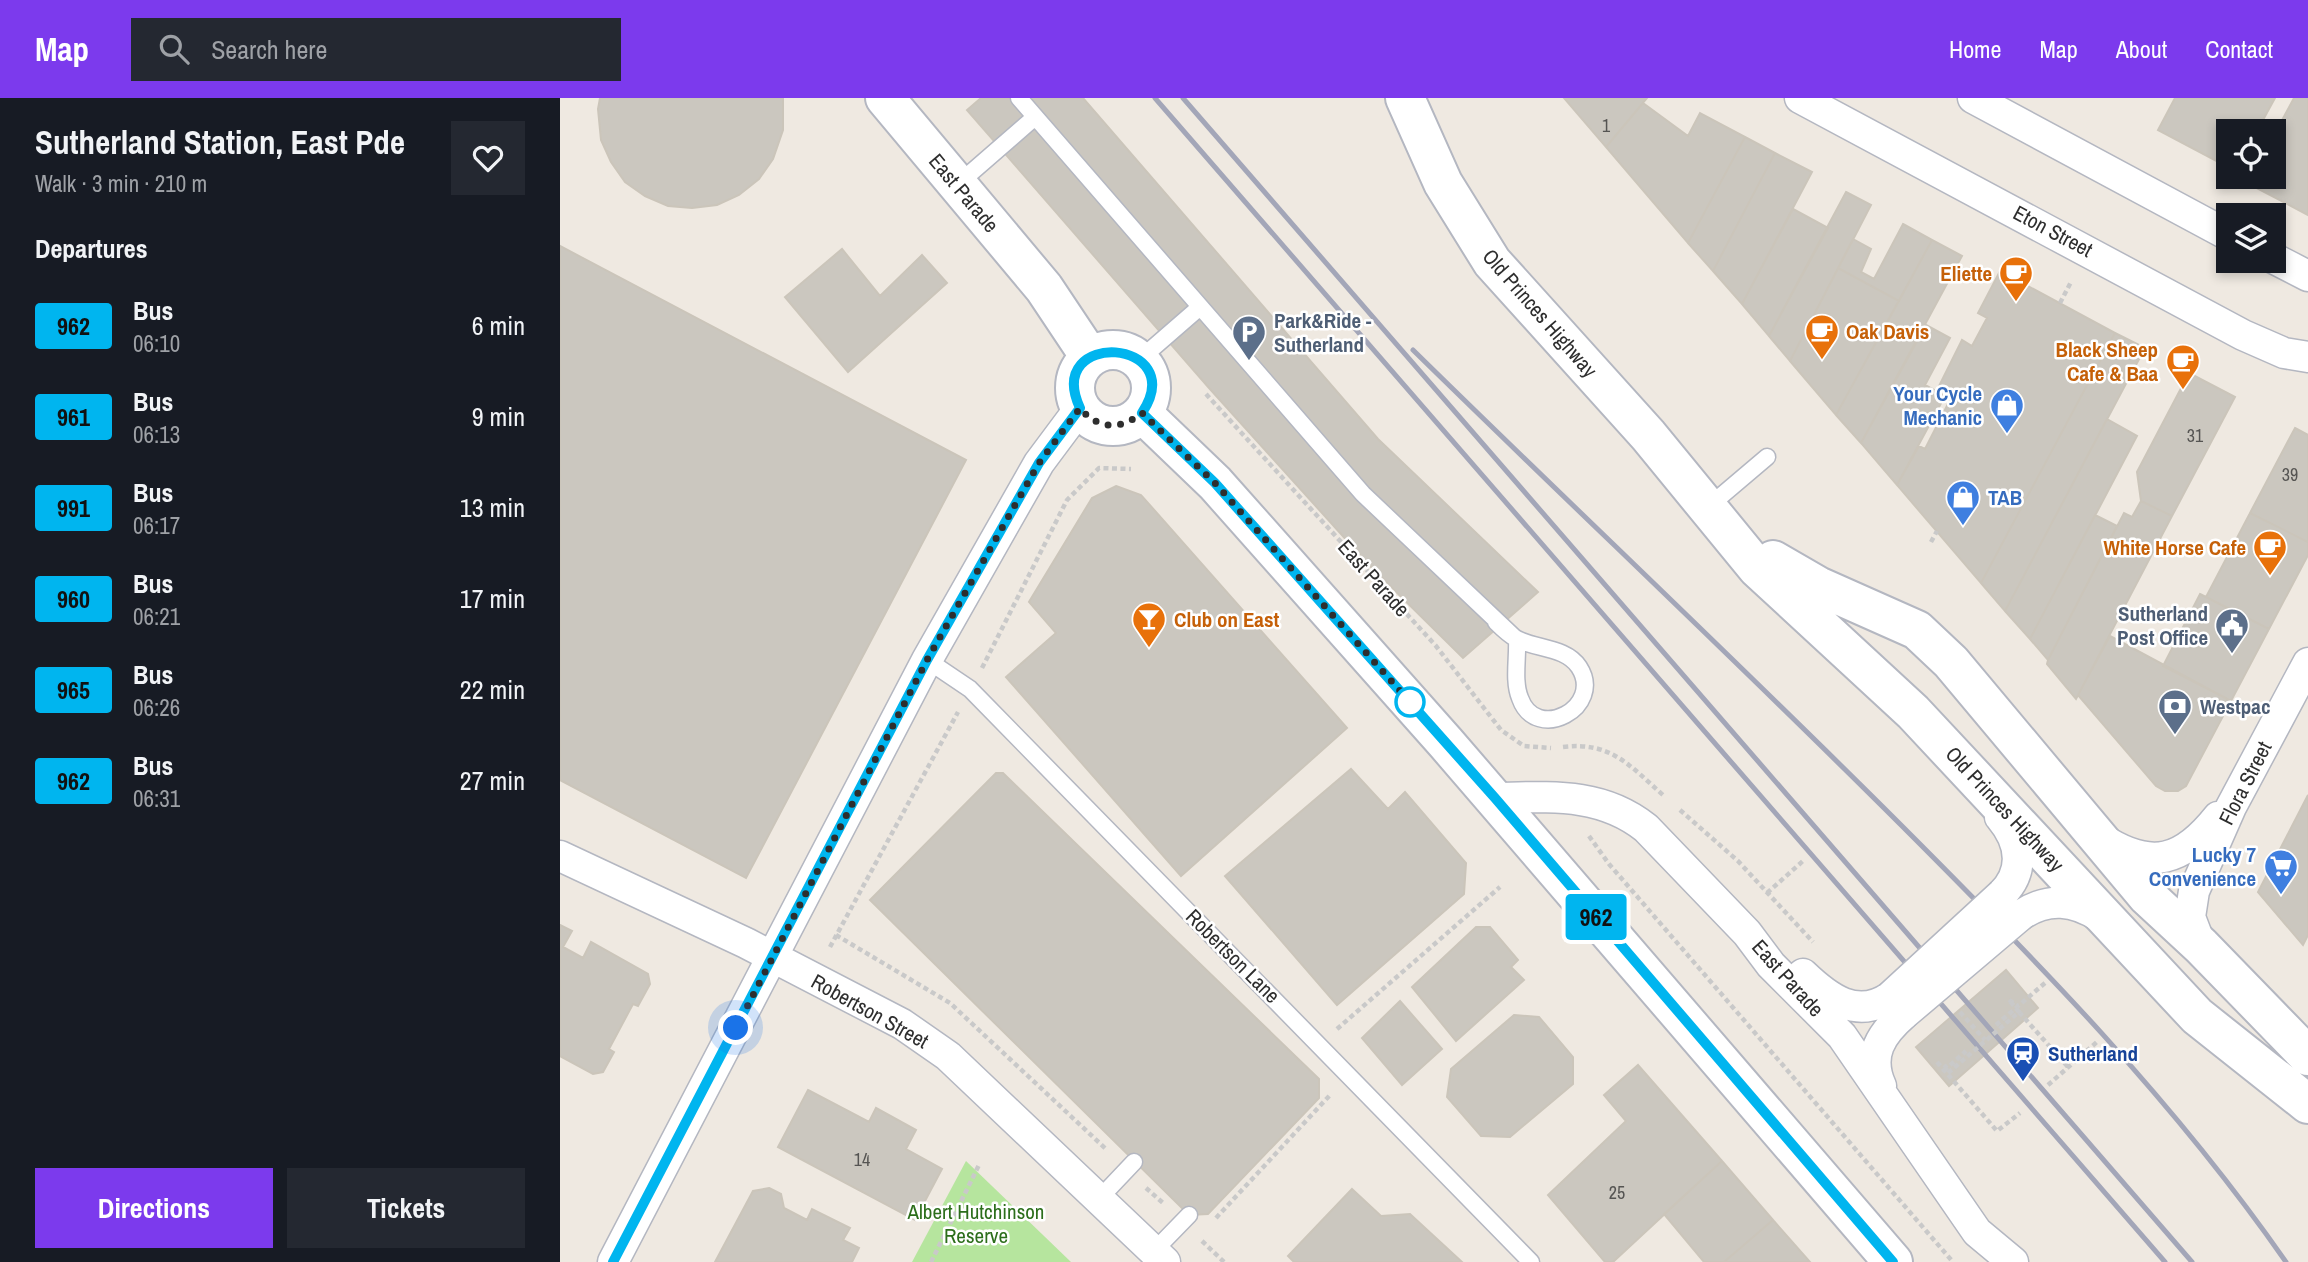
<!DOCTYPE html>
<meta charset="utf-8">
<style>
body{margin:0;font-family:"Archivo Narrow",sans-serif;background:#242831;color:#f1f3f6;height:100vh;display:flex;flex-direction:column;font-size:26px;white-space:nowrap}
*{box-sizing:border-box;margin:0}
p{font-size:23px;color:#9ea1a6}
.icon{flex:none;width:38px;height:38px;fill:none;stroke:currentColor;stroke-width:2;stroke-linecap:round;stroke-linejoin:round}
.map{position:relative;flex:1;overflow:hidden}
.sheet{display:flex;flex-direction:column;background:#171b24;width:560px}
.sheet>*{flex:none}
.badge{padding:0 14px;border-radius:5px;font-size:24px;line-height:46px}
.buttons{position:absolute;left:1656px;top:21px;display:grid;gap:14px}
.buttons a{display:grid;place-items:center;width:70px;height:70px;border-radius:0px;background:#171b24;box-shadow:0 4px 10px #0003;font-size:35px}
.you{position:absolute;width:35px;height:35px;margin:-18px;border:5px solid #fff;border-radius:50%;background:#1a73e8;box-shadow:0 0 0 10px #1a73e833}
.map>.badge{position:absolute;translate:-50% -50%;box-shadow:0 0 0 4px #fff}
h2{padding:0 35px;font-size:26px;line-height:63px}
.round{display:grid;place-items:center;flex:none;width:74px;height:74px;border-radius:0px;background:#242831}
.summary{display:flex;align-items:center;justify-content:space-between;height:119px;padding:0 35px}
h1{font-size:33px;font-weight:800;line-height:52px}
.cta{display:flex;gap:14px;margin-top:auto;padding:14px 35px}
.cta a{flex:1;height:80px;border-radius:0px;background:#7c3aed;color:#fff;font-size:28px;font-weight:800;line-height:80px;text-align:center}
.cta a+a{background:#242831;color:#f1f3f6}
ul{padding:0;list-style:none}
li{display:flex;align-items:center;gap:21px;height:91px;padding:0 35px}
li div{flex:1}
li b{display:block;font-size:26px}
li em{font-style:normal}
li .badge{min-width:77px;font-weight:700;text-align:center}
header{display:flex;align-items:center;gap:42px;box-sizing:border-box;height:98px;padding:0 35px;background:#7c3aed;color:#fff}
header strong{font-size:33px}
nav{display:flex;gap:38px;margin-inline-start:auto;font-size:24px}
.search{width:490px;height:63px;background:#242831;display:flex;align-items:center;gap:18px;box-sizing:border-box;padding:0 24px;border-radius:0px;color:#9ea1a6;font-size:26px}
main{display:flex;flex:1;min-height:0}
.map>svg:first-child{display:block}
.green{fill:#b6e59e}
.building{fill:#cbc7bf;stroke:#cbc5ba;stroke-width:2}
.lines{fill:none;stroke-linecap:round;stroke-linejoin:round}
.lane-casing{stroke:#b4b7c1;stroke-width:19}
.street-casing{stroke:#b4b7c1;stroke-width:33}
.secondary-casing{stroke:#b4b7c1;stroke-width:42}
.path{stroke:#c9c9c9;stroke-width:4.5;stroke-dasharray:5 3.5;stroke-linecap:butt}
.lane{stroke:#fff;stroke-width:16}
.street{stroke:#fff;stroke-width:30}
.secondary{stroke:#fff;stroke-width:38}
.rail{stroke:#a3a6b8;stroke-width:5}
.street-bridge-casing{stroke:#b4b7c1;stroke-width:33;stroke-linecap:butt}
.path-bridge{stroke:#c9c9c9;stroke-width:4.5;stroke-dasharray:5 3.5;stroke-linecap:butt}
.street-bridge{stroke:#fff;stroke-width:30}
.line-casing{stroke:#fff;stroke-width:16}
.line{stroke:#00b5ef;stroke-width:10}
.walk{stroke:#2e2e2e;stroke-width:7;stroke-dasharray:0 12.6}
.stop-dot{fill:#fff;stroke:#00b5ef;stroke-width:3.5}
.labels{text-anchor:middle;dominant-baseline:central;stroke-width:5;stroke-linejoin:round;paint-order:stroke}
.number-label{font-size:18px;fill:#555452}
.street-label{font-size:21px;fill:#2e2e2e;stroke:#fff}
.food-label{font-size:21px;font-weight:bold;fill:#c56008;stroke:#fff;text-anchor:end}
.service-label{font-size:21px;font-weight:bold;fill:#4e5e75;stroke:#fff;text-anchor:start}
.shop-label{font-size:21px;font-weight:bold;fill:#366cbe;stroke:#fff;text-anchor:end}
.transit-label{font-size:21px;font-weight:bold;fill:#164399;stroke:#fff;text-anchor:start}
.park-label{font-size:21px;fill:#2c6e1b;stroke:#fff}
</style>
<header>
<strong>Map</strong>
<div class="search"><svg class="icon" aria-label="search" viewBox="0 0 24 24"><circle cx="10" cy="10" r="6"/><path d="M15 15l6 6"/></svg>Search here</div>
<nav><a>Home</a><a>Map</a><a>About</a><a>Contact</a></nav>
</header>
<main>
<section class="sheet">
<div class="summary"><div><h1>Sutherland Station, East Pde</h1><p>Walk · 3 min · 210 m</p></div><a class="round"><svg class="icon" aria-label="heart" viewBox="0 0 24 24"><path d="M12 20l-8-8c-3-5 5-10 8-4 3-6 11-1 8 4z"/></svg></a></div>
<h2>Departures</h2>
<ul>
<li><span class="badge" style="background:#00b5ef;color:#111">962</span><div><b>Bus</b><p>06:10</p></div><em>6 min</em></li>
<li><span class="badge" style="background:#00b5ef;color:#111">961</span><div><b>Bus</b><p>06:13</p></div><em>9 min</em></li>
<li><span class="badge" style="background:#00b5ef;color:#111">991</span><div><b>Bus</b><p>06:17</p></div><em>13 min</em></li>
<li><span class="badge" style="background:#00b5ef;color:#111">960</span><div><b>Bus</b><p>06:21</p></div><em>17 min</em></li>
<li><span class="badge" style="background:#00b5ef;color:#111">965</span><div><b>Bus</b><p>06:26</p></div><em>22 min</em></li>
<li><span class="badge" style="background:#00b5ef;color:#111">962</span><div><b>Bus</b><p>06:31</p></div><em>27 min</em></li>
</ul>
<div class="cta"><a>Directions</a><a>Tickets</a></div>
</section>
<div class="map">
<svg width="1748" height="1164" viewBox="0 0 1748 1164">
<rect width="100%" height="100%" fill="#efe9e1"/>
<!-- green -->
<path class="green" d="M 406,1063 L 511,1164 L 352,1164 Z"/>
<!-- building -->
<path class="building" d="M 40,0 L 223,0 L 223,32 L 213,61 L 199,81 L 179,97 L 157,107 L 132,110 L 108,108 L 85,98 L 65,84 L 51,64 L 41,42 L 38,11 Z
M 421,0 L 523,0 L 818,341 L 978,494 L 903,560 L 809,467 L 649,290 L 407,12 Z
M 1004,0 L 1087,0 L 1046,49 Z
M 1615,0 L 1715,0 L 1697,33 L 1668,33 L 1668,69 L 1598,32 Z
M 1734,0 L 1748,0 L 1748,117 L 1689,86 L 1693,79 L 1713,79 L 1713,39 Z
M 1083,5 L 1128,38 L 1140,15 L 1185,39 L 1128,145 L 1046,49 Z
M 1185,39 L 1215,55 L 1153,173 L 1128,145 Z
M 1215,55 L 1252,74 L 1182,206 L 1153,173 Z
M 1286,94 L 1311,107 L 1230,263 L 1209,238 Z
M 1233,111 L 1268,130 L 1209,238 L 1182,206 Z
M 1343,126 L 1372,142 L 1339,203 L 1278,170 L 1293,141 L 1311,151 L 1301,174 L 1314,181 Z
M 1372,142 L 1402,158 L 1301,345 L 1276,317 Z
M 0,148 L 406,362 L 186,780 L 0,682 Z
M 282,151 L 320,198 L 362,157 L 387,185 L 288,274 L 225,199 Z
M 1278,170 L 1339,203 L 1276,317 L 1230,263 Z
M 1440,173 L 1555,235 L 1421,485 L 1337,387 L 1359,348 L 1365,351 L 1392,298 L 1378,290 L 1402,242 L 1412,248 L 1427,220 L 1418,215 Z
M 1366,227 L 1390,240 L 1365,287 L 1385,298 L 1337,387 L 1301,345 Z
M 1555,235 L 1585,250 L 1445,513 L 1421,485 Z
M 1629,275 L 1675,299 L 1612,418 L 1581,403 L 1577,374 Z
M 1547,321 L 1577,338 L 1470,541 L 1445,513 Z
M 1735,330 L 1748,337 L 1748,444 L 1690,415 Z
M 556,388 L 581,397 L 787,630 L 621,778 L 446,579 L 496,535 L 469,504 L 532,400 Z
M 1581,403 L 1612,418 L 1516,601 L 1487,566 L 1488,562 L 1564,415 L 1572,419 Z
M 1690,415 L 1748,444 L 1748,457 L 1709,531 L 1646,499 Z
M 1535,417 L 1557,428 L 1488,562 L 1470,541 Z
M 1640,496 L 1709,531 L 1671,603 L 1603,568 Z
M 1550,538 L 1671,603 L 1626,688 L 1618,693 L 1605,693 L 1596,688 L 1518,597 Z
M 791,671 L 828,711 L 845,694 L 906,765 L 904,796 L 777,907 L 665,778 Z
M 436,675 L 443,675 L 759,981 L 759,1000 L 648,1116 L 629,1117 L 310,802 Z
M 1748,697 L 1748,837 L 1743,847 L 1698,794 Z
M 0,827 L 12,833 L 3,849 L 23,860 L 31,844 L 88,876 L 90,886 L 78,908 L 73,906 L 49,951 L 54,954 L 43,974 L 33,976 L 0,958 Z
M 916,829 L 930,829 L 958,862 L 951,869 L 964,882 L 896,943 L 852,889 Z
M 1446,872 L 1478,910 L 1389,988 L 1356,949 Z
M 840,903 L 882,951 L 842,987 L 802,940 Z
M 954,917 L 979,919 L 1013,959 L 1013,986 L 950,1039 L 921,1038 L 887,999 L 891,971 Z
M 1078,967 L 1162,1063 L 1053,1164 L 1045,1164 L 988,1097 L 1066,1023 L 1044,997 Z
M 248,992 L 309,1024 L 316,1010 L 356,1032 L 346,1051 L 382,1071 L 355,1122 L 218,1049 Z
M 1162,1063 L 1213,1122 L 1164,1164 L 1144,1164 L 1104,1116 Z
M 209,1090 L 221,1096 L 224,1110 L 247,1122 L 252,1111 L 290,1130 L 283,1142 L 299,1150 L 292,1164 L 155,1164 L 193,1093 Z
M 792,1091 L 821,1118 L 850,1116 L 902,1164 L 734,1164 L 728,1158 Z
M 1213,1122 L 1250,1164 L 1164,1164 Z"/>
<g class="lines">
<!-- lane casing -->
<g class="lane-casing">
<path id="lane" d="M 459,0 L 803,396 L 957,542 C 958,560 953,583 960,600 C 976,646 1045,609 1019,569 C 1006,549 976,551 957,541 C 949,537 942,530 936,524
M 398,86 L 475,19
M 579,262 L 640,209
M 1148,409 L 1207,359
M 367,562 L 410,591 L 971,1164
M 538,1102 L 574,1064
M 594,1153 L 629,1117"/>
</g>
<!-- street casing -->
<g class="street-casing">
<path id="street" d="M 1240,0 L 1683,237 L 1724,255 L 1748,259
M 1413,0 L 1668,137
M 1713,160 L 1748,178
M 935,700 C 990,699 1041,694 1086,730 L 1187,835 L 1211,867 L 1282,938 L 1417,1134 L 1453,1164
M 1440,719 C 1460,743 1466,772 1442,796
M 1542,741 C 1592,773 1623,763 1658,719
M 0,758 L 186,845 L 342,926 L 388,958 L 605,1164
M 1461,817 C 1488,799 1514,802 1540,819
M 1641,848 L 1630,819 L 1634,793 L 1671,709 L 1748,565
M 1243,876 C 1268,900 1297,922 1330,899
M 1321,988 C 1307,957 1321,936 1344,916
M 53,1164 L 367,562 L 479,365 L 520,310"/>
</g>
<!-- secondary casing -->
<g class="secondary-casing">
<path id="secondary" d="M 325,0 L 484,190 L 530,259
M 845,0 L 883,85 L 932,164 L 1088,337 L 1197,470 L 1353,614 L 1637,918 L 1748,1006
M515 290a38 38 0 1 1 76 0a38 38 0 1 1-76 0Z
M 582,315 L 655,385 L 886,645 L 1333,1164
M 1213,462 L 1258,488 L 1357,532 L 1391,564 L 1587,798 L 1641,848 L 1748,958"/>
</g>
<!-- path -->
<path class="path" d="M 1500,205 L 1511,184
M 646,296 L 876,548 L 941,632 L 964,648 L 991,650
M 1371,444 L 1377,433
M 422,570 L 507,402 L 539,370 L 571,371
M 1003,649 C 1051,643 1070,668 1103,697
M 1120,712 L 1178,763 L 1253,844
M 1029,738 L 1049,766 L 1393,1164
M 1207,795 L 1243,763
M 276,837 L 390,905 L 547,1052
M 270,849 L 398,614
M 1449,902 L 1458,908
M 1400,914 L 1425,942
M 1459,914 L 1508,969
M 1436,927 L 1485,885
M 777,931 L 940,789
M 1377,964 L 1437,1033 L 1460,1015
M 1384,967 L 1387,970 L 1406,953
M 1488,987 L 1538,943
M 586,1090 L 603,1105
M 656,1120 L 771,996
M 642,1143 L 664,1164
M 371,1164 L 420,1065"/>
<!-- lane -->
<use href="#lane" class="lane"/>
<!-- street -->
<use href="#street" class="street"/>
<!-- secondary -->
<use href="#secondary" class="secondary"/>
<!-- rail -->
<path class="rail" d="M 595,0 L 1605,1164
M 623,0 L 1632,1164
M 853,252 C 1015,411 1180,566 1340,726 C 1478,864 1614,1003 1726,1164"/>
<!-- street-bridge casing -->
<g class="street-bridge-casing">
<path id="street-bridge" d="M 1330,899 L 1442,796
M 1344,916 L 1461,817"/>
</g>
<!-- path-bridge -->
<path class="path-bridge" d="M 1388,975 L 1459,914 L 1449,902"/>
<!-- street-bridge -->
<use href="#street-bridge" class="street-bridge"/>
</g>
<g class="lines">
<!-- line casing -->
<g class="line-casing">
<path id="line" d="M 53,1164 L 367,562 L 479,365 L 520,310 C 483,230 631,240 582,315 L 655,385 L 935,700 L 1333,1164"/>
</g>
<!-- line -->
<use href="#line" class="line"/>
<!-- walk -->
<path class="walk" d="M 176,930 L 367,562 L 479,365 L 520,310 C 538,332 561,332 582,315 L 655,385 L 850,604"/>
</g>
<!-- icons -->
<defs>
<g id="cafe-pin" transform="scale(1.75)"><path d="M0 17L-7.5 6A9.5 9.5 0 1 1 7.5 6Z" fill="#e8710a" stroke="#fff"/><path d="M-5.5-4.5H6V0H3Q3 3.5 0 3.5H-2.5Q-5.5 3.5-5.5 0ZM3-3.2v2h1.7v-2ZM-6 4.5H4V6H-6Z" fill="#fff"/></g>
<g id="parking-pin" transform="scale(1.75)"><path d="M0 17L-7.5 6A9.5 9.5 0 1 1 7.5 6Z" fill="#5c6f8a" stroke="#fff"/><path d="M-3.5-5.5H1a3.5 3.5 0 0 1 0 7H-1V5.5H-3.5ZM-1-3.4V-.6H.8a1.4 1.4 0 0 0 0-2.8Z" fill="#fff"/></g>
<g id="shop-pin" transform="scale(1.75)"><path d="M0 17L-7.5 6A9.5 9.5 0 1 1 7.5 6Z" fill="#3f7fe0" stroke="#fff"/><path d="M-5-2.5h2.3a2.7 3.5 0 0 1 5.4 0H5L5.5 6h-11ZM-1.5-2.5h3a1.5 2.3 0 0 0-3 0Z" fill="#fff"/></g>
<g id="bar-pin" transform="scale(1.75)"><path d="M0 17L-7.5 6A9.5 9.5 0 1 1 7.5 6Z" fill="#e8710a" stroke="#fff"/><path d="M-6-5H6L.8 .8V4.5H3.5V6h-7V4.5H-.8V.8Z" fill="#fff"/></g>
<g id="civic-pin" transform="scale(1.75)"><path d="M0 17L-7.5 6A9.5 9.5 0 1 1 7.5 6Z" fill="#5c6f8a" stroke="#fff"/><path d="M-.6-6.5H3V-4.5H.6V-3L4-1V1h2V6H-6V1h2V-1L-.6-3ZM-1.2 2.5V6h2.4V2.5Z" fill="#fff"/></g>
<g id="bank-pin" transform="scale(1.75)"><path d="M0 17L-7.5 6A9.5 9.5 0 1 1 7.5 6Z" fill="#5c6f8a" stroke="#fff"/><path d="M-6-4H6V4H-6ZM0-2.3a2.3 2.3 0 1 0 0 4.6a2.3 2.3 0 1 0 0-4.6Z" fill="#fff"/></g>
<g id="supermarket-pin" transform="scale(1.75)"><path d="M0 17L-7.5 6A9.5 9.5 0 1 1 7.5 6Z" fill="#3f7fe0" stroke="#fff"/><path d="M-6-5.5h2.5l.6 2H6L4.5 2H-2.5L-4.4-4H-6ZM-1.5 3.2a1.3 1.3 0 1 0 .1 0ZM3 3.2a1.3 1.3 0 1 0 .1 0Z" fill="#fff"/></g>
<g id="station-pin" transform="scale(1.75)"><path d="M0 17L-7.5 6A9.5 9.5 0 1 1 7.5 6Z" fill="#1a4fb4" stroke="#fff"/><path d="M-3-6H3Q5-6 5-4V2Q5 4 3 4L4.5 6H3L1.5 4h-3L-3 6H-4.5L-3 4Q-5 4-5 2V-4Q-5-6-3-6ZM-3.5-4v3h7v-3ZM-3.5 1v1.5H-2V1ZM2 1v1.5H3.5V1Z" fill="#fff"/></g>
</defs>
<g fill-rule="evenodd">
<use href="#cafe-pin" x="1456" y="175"/>
<use href="#cafe-pin" x="1262" y="233"/>
<use href="#parking-pin" x="689" y="234"/>
<use href="#cafe-pin" x="1623" y="263"/>
<use href="#shop-pin" x="1447" y="307"/>
<use href="#shop-pin" x="1403" y="399"/>
<use href="#cafe-pin" x="1710" y="449"/>
<use href="#bar-pin" x="589" y="521"/>
<use href="#civic-pin" x="1672" y="527"/>
<use href="#bank-pin" x="1615" y="608"/>
<use href="#supermarket-pin" x="1721" y="768"/>
<use href="#station-pin" x="1463" y="955"/>
</g>
<!-- markers -->
<circle class="stop-dot" cx="850" cy="604" r="14"/>
<g class="labels">
<!-- number labels -->
<g class="number-label">
<text x="1046" y="27">1</text>
<text x="1635" y="337">31</text>
<text x="1730" y="376">39</text>
<text x="302" y="1061">14</text>
<text x="1057" y="1094">25</text>
</g>
<!-- street labels -->
<g class="street-label">
<text transform="translate(404 95) rotate(50)">East Parade</text>
<text transform="translate(1493 133) rotate(28)">Eton Street</text>
<text transform="translate(980 215) rotate(49)">Old Princes Highway</text>
<text transform="translate(814 480) rotate(48)">East Parade</text>
<text transform="translate(1685 685) rotate(-63)">Flora Street</text>
<text transform="translate(1445 711) rotate(47)">Old Princes Highway</text>
<text transform="translate(673 858) rotate(45)">Robertson Lane</text>
<text transform="translate(1228 880) rotate(48)">East Parade</text>
<text transform="translate(310 913) rotate(29)">Robertson Street</text>
</g>
<!-- food labels -->
<g class="food-label">
<text x="1432" y="175">Eliette</text>
<text x="1286" y="233" text-anchor="start">Oak Davis</text>
<text x="1598" y="251">Black Sheep<tspan x="1598" dy="24">Cafe &amp; Baa</tspan></text>
<text x="1686" y="449">White Horse Cafe</text>
<text x="614" y="521" text-anchor="start">Club on East</text>
</g>
<!-- service labels -->
<g class="service-label">
<text x="714" y="222">Park&amp;Ride -<tspan x="714" dy="24">Sutherland</tspan></text>
<text x="1648" y="515" text-anchor="end">Sutherland<tspan x="1648" dy="24">Post Office</tspan></text>
<text x="1640" y="608">Westpac</text>
</g>
<!-- shop labels -->
<g class="shop-label">
<text x="1422" y="295">Your Cycle<tspan x="1422" dy="24">Mechanic</tspan></text>
<text x="1428" y="399" text-anchor="start">TAB</text>
<text x="1696" y="756">Lucky 7<tspan x="1696" dy="24">Convenience</tspan></text>
</g>
<!-- transit labels -->
<g class="transit-label">
<text x="1488" y="955">Sutherland</text>
</g>
<!-- park labels -->
<g class="park-label">
<text x="416" y="1113">Albert Hutchinson<tspan x="416" dy="24">Reserve</tspan></text>
</g>
</g>
</svg>
<div class="buttons">
<a><svg class="icon" aria-label="locate" viewBox="0 0 24 24"><circle cx="12" cy="12" r="6"/><path d="M12 2v4M12 18v4M2 12h4M18 12h4"/></svg></a>
<a><svg class="icon" aria-label="layers" viewBox="0 0 24 24"><path d="M12 4l9 5-9 5-9-5zM3 14l9 5 9-5"/></svg></a>
</div>
<div class="you" style="left:176px;top:930px"></div>
<b class="badge" style="left:1036px;top:819px;background:#00b5ef;color:#111">962</b>
</div>
</main>
